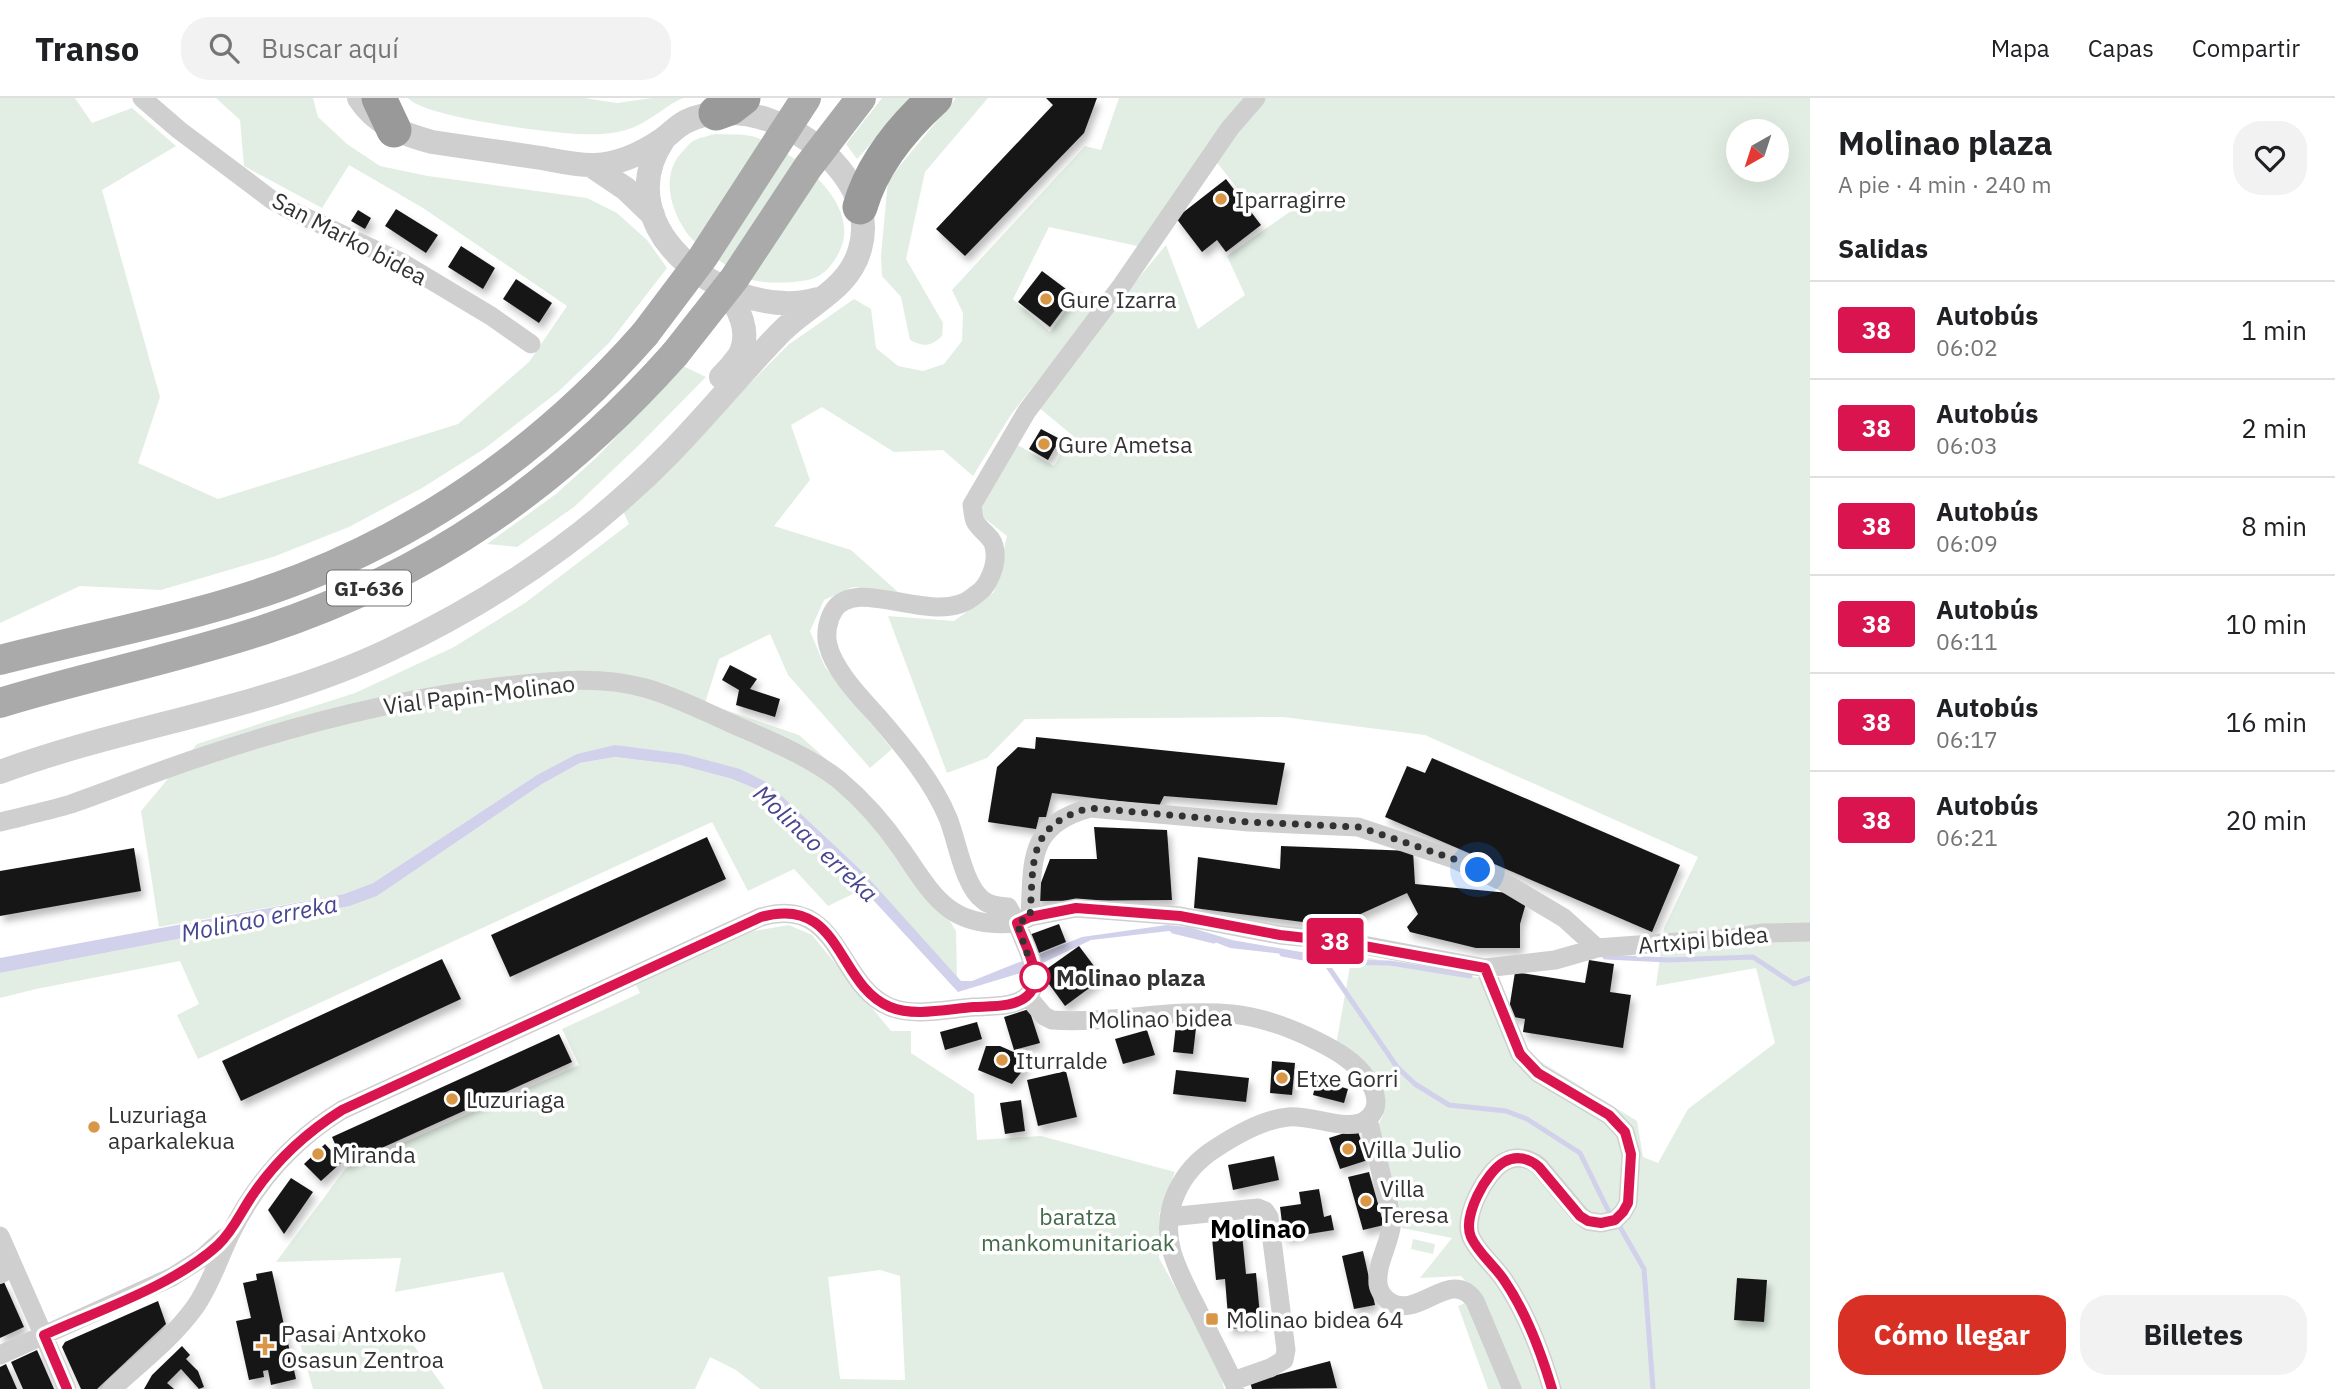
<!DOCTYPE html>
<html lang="es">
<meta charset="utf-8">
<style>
body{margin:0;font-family:"IBM Plex Sans",sans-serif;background:#f2f2f2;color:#202124;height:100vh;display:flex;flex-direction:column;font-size:26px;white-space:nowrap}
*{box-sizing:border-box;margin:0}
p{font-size:23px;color:#757577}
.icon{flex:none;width:38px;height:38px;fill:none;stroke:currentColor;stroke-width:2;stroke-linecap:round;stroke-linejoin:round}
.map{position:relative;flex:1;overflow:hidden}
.panel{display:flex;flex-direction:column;background:#fff;width:525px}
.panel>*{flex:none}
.badge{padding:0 14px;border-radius:5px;font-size:24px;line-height:46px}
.needle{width:46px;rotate:219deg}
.buttons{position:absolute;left:1726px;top:21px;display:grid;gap:14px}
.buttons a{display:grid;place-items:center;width:63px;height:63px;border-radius:50%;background:#fff;box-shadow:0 7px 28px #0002;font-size:35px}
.you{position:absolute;width:35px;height:35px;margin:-18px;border:5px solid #fff;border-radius:50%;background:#1a73e8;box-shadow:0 0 0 10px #1a73e833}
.map>.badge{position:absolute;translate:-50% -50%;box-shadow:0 0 0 4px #fff}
h2{padding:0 28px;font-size:26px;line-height:63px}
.round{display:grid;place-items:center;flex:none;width:74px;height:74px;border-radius:28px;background:#f2f2f2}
.overview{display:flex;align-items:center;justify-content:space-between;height:119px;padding:0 28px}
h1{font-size:33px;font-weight:700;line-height:52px}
.cta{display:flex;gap:14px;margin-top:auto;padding:14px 28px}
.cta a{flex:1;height:80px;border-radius:28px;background:#d93025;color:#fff;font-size:28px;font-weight:700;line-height:80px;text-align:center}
.cta a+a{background:#f2f2f2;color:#202124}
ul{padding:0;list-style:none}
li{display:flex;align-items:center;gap:21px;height:98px;padding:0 28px;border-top:2px solid #e0e0e0}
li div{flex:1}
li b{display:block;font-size:26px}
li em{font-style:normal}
li .badge{min-width:77px;font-weight:700;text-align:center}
header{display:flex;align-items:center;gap:42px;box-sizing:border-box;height:98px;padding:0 35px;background:#fff;border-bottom:2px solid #e0e0e0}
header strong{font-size:33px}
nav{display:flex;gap:38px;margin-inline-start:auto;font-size:24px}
.search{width:490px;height:63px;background:#f2f2f2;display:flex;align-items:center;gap:18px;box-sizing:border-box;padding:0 24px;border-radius:28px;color:#757577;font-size:26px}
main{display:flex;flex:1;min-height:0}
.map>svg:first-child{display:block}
.green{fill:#e2eee3;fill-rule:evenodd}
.water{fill:#d1d1eb}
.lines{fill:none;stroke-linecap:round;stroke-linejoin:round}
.stream{stroke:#d1d1eb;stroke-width:5}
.building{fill:#191919;filter:url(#shadow)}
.pedestrian{stroke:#cfcfcf;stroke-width:14}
.minor{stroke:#cfcfcf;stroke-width:19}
.tertiary{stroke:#cfcfcf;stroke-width:24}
.primary{stroke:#aaa;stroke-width:30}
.motorway{stroke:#999;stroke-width:35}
.primary-bridge{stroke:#aaa;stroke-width:30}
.line-casing{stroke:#fff;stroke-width:16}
.line{stroke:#da144f;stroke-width:10}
.walk{stroke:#323232;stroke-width:7;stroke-dasharray:0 12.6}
.poi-dot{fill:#d89646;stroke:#fff;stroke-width:2.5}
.stop-dot{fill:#fff;stroke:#da144f;stroke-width:3.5}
.labels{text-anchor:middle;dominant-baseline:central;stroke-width:7;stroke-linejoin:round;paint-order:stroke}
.shield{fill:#fff;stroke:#707070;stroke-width:2}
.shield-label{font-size:21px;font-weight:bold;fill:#323232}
.poi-label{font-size:23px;fill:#323232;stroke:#fff;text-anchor:start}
.street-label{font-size:23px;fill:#323232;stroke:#fff}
.stop-label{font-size:23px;font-weight:bold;fill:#323232;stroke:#fff;text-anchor:start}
.park-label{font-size:23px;fill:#436b49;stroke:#fff}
.water-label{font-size:24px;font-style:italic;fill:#46468f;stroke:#fff}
.quarter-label{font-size:26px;font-weight:bold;fill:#000;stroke:#fff}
</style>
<header>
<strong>Transo</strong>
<div class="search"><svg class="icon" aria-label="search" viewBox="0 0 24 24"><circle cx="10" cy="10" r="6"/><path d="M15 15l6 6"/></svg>Buscar aquí</div>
<nav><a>Mapa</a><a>Capas</a><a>Compartir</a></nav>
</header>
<main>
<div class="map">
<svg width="1810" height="1291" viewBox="0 0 1810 1291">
<defs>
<filter id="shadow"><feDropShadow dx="3.5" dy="6" stdDeviation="3.5" flood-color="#0004"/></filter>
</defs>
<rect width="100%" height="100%" fill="#fff"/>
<!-- green -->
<path class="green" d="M 0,0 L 75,0 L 92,25 L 132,10 L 176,48 L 102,92 L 160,299 L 138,365 L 218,401 L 458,326 L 529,264 L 567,208 L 423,110 L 349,67 L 322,110 L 244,68 L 240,22 L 216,0 L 313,0 L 318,19 L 347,46 L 380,68 L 428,78 L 587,100 L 617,115 L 647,142 L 667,170 L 609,245 L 559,293 L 484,351 L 422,390 L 349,429 L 273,459 L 161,492 L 80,488 L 0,525 Z
M 408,0 L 584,0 L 617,5 L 652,0 L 683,0 C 665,8 650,23 632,30 C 616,36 597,37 579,36 C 550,35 423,19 408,0 Z
M 882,0 L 913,0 L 857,61 L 846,46 Z
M 956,0 L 988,0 L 925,74 L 906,161 L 943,225 L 942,238 C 930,249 924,249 910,242 L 901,199 L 882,178 L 881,158 L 888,82 Z
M 1119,0 L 1810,0 L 1810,1291 L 1488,1291 L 1458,1208 L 1479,1199 L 1461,1178 L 1420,1180 L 1452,1140 L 1402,1130 L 1377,1030 L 1383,1017 L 1383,994 L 1336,947 L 1352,857 L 1479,880 L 1507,943 L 1637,1023 L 1643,1059 L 1658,1065 L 1688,1011 L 1775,945 L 1756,870 L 1656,888 L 1664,830 L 1698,759 L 1425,637 L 1283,619 L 1025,621 L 987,660 L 947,675 L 888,518 L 954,523 L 994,494 L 1007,438 L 984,420 L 981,406 L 1016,346 L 1054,368 L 1072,337 L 1037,308 L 1077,254 L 1166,147 L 1198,231 L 1245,197 L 1227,158 L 1291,113 L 1275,94 L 1253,110 L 1207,52 L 1142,149 L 1049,129 L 1013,201 L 1050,234 L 1080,193 L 1098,206 L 1010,318 L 973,378 L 943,352 L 894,354 L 822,309 L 791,327 L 810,382 L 774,428 L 851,452 L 898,494 L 853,489 L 824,502 L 810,533 L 825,569 L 892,651 L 870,670 L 788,577 L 770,536 L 719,561 L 705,605 L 799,637 L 852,684 L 902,746 L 956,833 L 957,881 L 863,774 L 768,685 L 615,647 L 537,677 L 373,785 L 344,796 L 159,829 L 141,713 L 197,646 L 355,595 L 454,549 L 525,505 L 629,426 L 623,413 L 788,247 L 854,201 L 871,211 L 876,250 L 898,268 L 923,273 L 944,266 L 962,243 L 963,215 L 952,192 L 1085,48 L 1101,52 ZM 1738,33 L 1776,33 L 1776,72 L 1738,72 Z
M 715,36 C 728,37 746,35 758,40 C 797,57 867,108 837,158 C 826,177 816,182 794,184 C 781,185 764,185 752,182 C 745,180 739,174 733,171 C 719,163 701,152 690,139 C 671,115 659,77 683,53 C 687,49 690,44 695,42 C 701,39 709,38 715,36 Z
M 683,268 L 706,279 L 639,347 L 574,409 L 517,449 L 487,446 L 556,396 L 597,359 Z
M 615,659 L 680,667 L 732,681 L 761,693 L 863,791 L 828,808 L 794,771 L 748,793 L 712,724 L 198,961 L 177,917 L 199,906 L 180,863 L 36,891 L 0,900 L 0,875 L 350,808 L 377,798 L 542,686 L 580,665 Z
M 789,827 L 812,837 L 891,933 L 911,933 L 911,955 L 974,996 L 977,1042 L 1041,1038 L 1175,1074 L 1159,1116 L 1159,1160 L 1202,1238 L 1222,1281 L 1224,1291 L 760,1291 L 736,1272 L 710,1259 L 695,1291 L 543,1291 L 503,1174 L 395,1194 L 401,1160 L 276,1164 L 346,1070 L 579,967 L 562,931 L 640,895 L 636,887 L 753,833 ZM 880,1172 L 900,1178 L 905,1282 L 840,1281 L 828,1179 Z
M 1413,1141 L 1435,1146 L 1433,1156 L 1411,1151 Z
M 402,1231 L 445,1291 L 313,1291 L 297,1235 Z"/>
<!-- water -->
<path class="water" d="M 615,647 L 684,656 L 740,671 L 768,685 L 863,774 L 961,883 L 972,883 L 1082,839 L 1167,827 L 1189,829 L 1232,842 L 1307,855 L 1309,859 L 1230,850 L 1197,837 L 1169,833 L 1091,842 L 1024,874 L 958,894 L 863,791 L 761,693 L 732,681 L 680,667 L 615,659 L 580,665 L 542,686 L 377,798 L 350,808 L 0,875 L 0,860 L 344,796 L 373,785 L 537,677 L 577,656 Z"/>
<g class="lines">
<!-- stream -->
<path class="stream" d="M 1173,833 L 1214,843
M 1282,856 L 1325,864 L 1390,865 L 1470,878
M 1605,859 L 1668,862 L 1753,859 L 1794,886 L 1810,880
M 1325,864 L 1397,969 L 1415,986 L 1449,1007 L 1506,1013 L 1527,1021 L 1580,1055 L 1609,1114
M 1620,1129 L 1644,1171 L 1653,1291"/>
</g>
<!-- building -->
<path class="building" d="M 1046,0 L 1097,0 L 1084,35 L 965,158 L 936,131 L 1053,7 Z
M 1226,81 L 1261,127 L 1226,154 L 1217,142 L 1202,154 L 1176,120 Z
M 396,111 L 438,137 L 426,155 L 385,128 Z
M 358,112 L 371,120 L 365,131 L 351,123 Z
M 461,148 L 495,170 L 483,191 L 448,169 Z
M 1042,173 L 1074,197 L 1050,229 L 1018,204 Z
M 516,181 L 552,205 L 539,225 L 503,201 Z
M 1041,331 L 1060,341 L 1048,362 L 1029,351 Z
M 730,567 L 757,581 L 750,591 L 780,601 L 775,619 L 736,607 L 739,592 L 722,582 Z
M 1036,639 L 1285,665 L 1277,707 L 1164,698 L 1159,708 L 1052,695 L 1046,719 L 1039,719 L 1036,731 L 988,724 L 997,669 L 1018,649 L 1035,651 Z
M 1432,660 L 1680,767 L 1652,834 L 1385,719 L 1407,668 L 1425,675 Z
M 1094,729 L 1167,732 L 1172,802 L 1034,803 L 1050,761 L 1097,761 Z
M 707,739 L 726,781 L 510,879 L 491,837 Z
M 1281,748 L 1413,753 L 1415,786 L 1509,795 L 1526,805 L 1520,826 L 1520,850 L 1476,850 L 1410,834 L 1407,829 L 1418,816 L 1407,795 L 1334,828 L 1194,810 L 1198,759 L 1280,771 Z
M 134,750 L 141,793 L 0,818 L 0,773 Z
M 1059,826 L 1066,844 L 1034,857 L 1026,838 Z
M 1079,848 L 1103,880 L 1065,908 L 1041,875 Z
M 442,861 L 461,901 L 241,1003 L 222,963 Z
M 1589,862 L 1614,866 L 1610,894 L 1631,897 L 1623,950 L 1523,934 L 1525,921 L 1508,918 L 1515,874 L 1585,885 Z
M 1029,911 L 1040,945 L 1014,952 L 1004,919 Z
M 977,924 L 982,941 L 945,952 L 940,934 Z
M 1176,927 L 1196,930 L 1193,956 L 1173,954 Z
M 1147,932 L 1155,957 L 1123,966 L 1115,941 Z
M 559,936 L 572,964 L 344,1067 L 332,1039 Z
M 986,948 L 1000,948 L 1018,956 L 1027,967 L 1012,986 L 978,972 Z
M 1272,963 L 1295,965 L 1292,997 L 1270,995 Z
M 1176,972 L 1249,980 L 1246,1004 L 1173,996 Z
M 1066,973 L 1077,1019 L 1038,1028 L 1027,982 Z
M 1318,977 L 1337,982 L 1335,987 L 1348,991 L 1344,1005 L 1313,997 Z
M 1021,1002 L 1025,1033 L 1005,1036 L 1000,1005 Z
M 1357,1031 L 1368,1062 L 1340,1071 L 1329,1040 Z
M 325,1046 L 342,1064 L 321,1083 L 304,1066 Z
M 1274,1058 L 1279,1082 L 1233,1092 L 1228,1067 Z
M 1369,1074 L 1384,1127 L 1363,1132 L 1348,1079 Z
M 291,1080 L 313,1094 L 284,1136 L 268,1112 Z
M 1319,1091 L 1324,1119 L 1331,1117 L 1334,1132 L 1284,1140 L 1280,1109 L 1301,1106 L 1299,1094 Z
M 1241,1126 L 1246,1176 L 1256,1175 L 1261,1228 L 1229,1231 L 1225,1181 L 1216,1182 L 1211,1129 Z
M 1363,1153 L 1375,1207 L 1354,1211 L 1342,1158 Z
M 272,1173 L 296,1281 L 271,1287 L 268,1272 L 263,1273 L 264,1279 L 249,1282 L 236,1223 L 251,1220 L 243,1185 L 257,1182 L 256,1176 Z
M 1737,1180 L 1767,1182 L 1764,1224 L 1734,1222 Z
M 4,1184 L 24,1229 L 0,1240 L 0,1186 Z
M 158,1203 L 166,1226 L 97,1291 L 81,1291 L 62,1249 L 65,1244 Z
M 182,1248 L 190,1257 L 186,1261 L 198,1273 L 204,1289 L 199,1291 L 181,1271 L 167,1285 L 174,1291 L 144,1291 L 152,1277 Z
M 37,1252 L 54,1291 L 23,1291 L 11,1264 Z
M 1330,1263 L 1337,1290 L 1252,1291 L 1250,1284 Z
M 6,1266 L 17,1291 L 0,1291 L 0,1269 Z"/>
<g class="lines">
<!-- pedestrian -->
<path class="pedestrian" d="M 0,1167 L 4,1177 L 0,1179"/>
<!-- minor -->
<path class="minor" d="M 142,0 L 179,32 L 272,102 L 288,111 L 401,164 L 491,218 L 531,246
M 0,724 C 24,718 48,713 71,706 C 114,691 155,674 198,660 C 298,626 400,600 505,588 C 551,583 599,577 645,590 C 674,598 701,612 728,624 C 766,641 805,656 838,681 C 862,701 885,727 902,752 C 935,801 951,831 1017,825 L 1008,809 C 999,808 990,808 983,802 C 964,789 957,742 948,720 C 933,684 905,650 879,620 C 862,601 834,573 828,547 C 825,536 828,521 834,512 C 857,476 937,531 974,498 C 980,494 985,490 988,483 C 994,472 997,460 994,448 C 992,438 979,432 975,423 C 973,418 973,412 972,407 L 1027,313 L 1122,187 L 1230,30 L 1256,0
M 1030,819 C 1033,763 1027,727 1090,710 L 1249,724 L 1358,729 L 1454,761 L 1502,783 L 1564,820 L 1597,850
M 1485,870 L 1520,956 L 1538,975 L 1609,1017 L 1625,1034 L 1631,1056 L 1628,1105 L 1623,1114 L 1615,1122 L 1601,1125 L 1588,1123 L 1580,1117 L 1539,1068 C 1529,1060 1516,1057 1504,1064 C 1486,1074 1462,1119 1471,1139 C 1478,1155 1494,1167 1504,1182 C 1526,1214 1541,1254 1552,1291
M 1027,898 L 1044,918 L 1052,922 C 1112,926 1172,910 1232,916 C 1261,919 1291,930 1317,943 C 1335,952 1355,963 1367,981 C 1377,994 1381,1011 1366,1022 C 1349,1035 1310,1016 1288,1019 C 1264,1021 1236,1037 1216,1050 C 1181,1072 1160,1112 1172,1154 C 1178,1174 1188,1193 1198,1212 C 1210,1237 1223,1262 1235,1287 L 1235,1291
M 1368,1021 L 1392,1121 C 1392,1143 1376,1163 1378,1186 C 1379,1193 1384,1200 1390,1204 C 1419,1222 1451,1168 1475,1203 L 1512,1291
M 1169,1119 L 1258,1110 L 1265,1113 L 1269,1119 L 1286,1252 L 1284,1262 L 1270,1270 L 1233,1283
M 0,1138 L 67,1291
M 0,1257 L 172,1179 L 202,1160 L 224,1140
M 112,1291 C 141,1264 172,1241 195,1209 C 210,1188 219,1160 230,1137 C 256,1083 292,1043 342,1012 L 761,819 C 841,796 836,887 890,909 C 914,919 948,911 974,909 C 991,908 1018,910 1030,895 C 1044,877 1023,844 1017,825 L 1030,819 L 1076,810 L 1180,818 L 1280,837 L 1342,843 L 1485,870 L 1555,862 L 1597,850 L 1732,840 L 1763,835 L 1810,834"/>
<!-- tertiary -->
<path class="tertiary" d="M 664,41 C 602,131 732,226 818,201
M 592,68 L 626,91 L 653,117
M 721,279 C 727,273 734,265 739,258 C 752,235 739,209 724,191
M 0,674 C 127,627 265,611 389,552 C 493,503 589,438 670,355 C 708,316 743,273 781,234 C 808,206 849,192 860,151 C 877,93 819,39 769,22 C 743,13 710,11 685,24 C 676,29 669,37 660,43 C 642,55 618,66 595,67 C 578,68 558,63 541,60 C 505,55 468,49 432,44 C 403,36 376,27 359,0"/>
<!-- primary -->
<path class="primary" d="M 0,562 C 101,536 205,518 302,480 C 435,428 551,343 645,236
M 0,605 C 88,578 179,560 266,531 C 430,477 560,385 675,256"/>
<!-- motorway -->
<path class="motorway" d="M 379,0 L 394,32
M 716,15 L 730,10 L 743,0
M 860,109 C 872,67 903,29 935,0"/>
<!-- primary-bridge -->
<path class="primary-bridge" d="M 645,236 L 703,159 L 806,0
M 675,256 L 734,181 L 808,69 L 861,0"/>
</g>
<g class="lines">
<!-- line casing -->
<g class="line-casing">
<path id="line" d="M 67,1291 L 44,1237 C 99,1212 173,1188 218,1147 C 234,1132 241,1113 254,1095 C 278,1060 307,1034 342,1012 L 761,819 C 842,796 836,887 890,909 C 914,919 948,911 974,909 C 991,908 1018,910 1030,895 C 1044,877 1023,844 1017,825 L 1030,819 L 1076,810 L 1180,818 L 1280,837 L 1342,844 L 1485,870 L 1520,956 L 1538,975 L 1609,1017 L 1625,1034 L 1631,1056 L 1628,1105 L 1623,1114 L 1615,1122 L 1601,1125 L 1588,1123 L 1580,1118 L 1539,1069 C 1529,1060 1516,1057 1504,1064 C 1486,1074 1462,1119 1471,1139 C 1478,1155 1494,1167 1504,1182 C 1526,1214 1541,1254 1552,1291"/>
</g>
<!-- line -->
<use href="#line" class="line"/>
<!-- walk -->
<path class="walk" d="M 1035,879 L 1017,825 L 1030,819 C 1034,763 1026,727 1090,710 L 1249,724 L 1359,729 L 1454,761 L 1478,772"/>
</g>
<!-- markers -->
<g class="poi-dot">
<circle cx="1221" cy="101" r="7"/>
<circle cx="1046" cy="201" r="7"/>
<circle cx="1044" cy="346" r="7"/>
<circle cx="1002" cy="962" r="7"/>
<circle cx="1282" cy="980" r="7"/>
<circle cx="452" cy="1001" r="7"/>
<circle cx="94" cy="1029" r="7"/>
<circle cx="1348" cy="1051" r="7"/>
<circle cx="318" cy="1056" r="7"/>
<circle cx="1366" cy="1103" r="7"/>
<rect x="1205" y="1214" width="14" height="14" rx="3.5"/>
<path d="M261.5 1237.5h7v7h7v7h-7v7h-7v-7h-7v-7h7z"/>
</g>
<circle class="stop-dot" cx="1035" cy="879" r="14"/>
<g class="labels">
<!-- shield labels -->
<rect class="shield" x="327" y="472.5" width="84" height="35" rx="5"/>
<g class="shield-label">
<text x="369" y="490">GI-636</text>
</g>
<!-- poi labels -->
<g class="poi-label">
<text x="1235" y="101">Iparragirre</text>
<text x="1060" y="201">Gure Izarra</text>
<text x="1058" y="346">Gure Ametsa</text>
<text x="1016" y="962">Iturralde</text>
<text x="1296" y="980">Etxe Gorri</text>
<text x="466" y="1001">Luzuriaga</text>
<text x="108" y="1016">Luzuriaga<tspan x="108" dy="26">aparkalekua</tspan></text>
<text x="1362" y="1051">Villa Julio</text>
<text x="332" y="1056">Miranda</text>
<text x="1380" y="1090">Villa<tspan x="1380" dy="26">Teresa</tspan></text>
<text x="1226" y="1221">Molinao bidea 64</text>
<text x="281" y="1235">Pasai Antxoko<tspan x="281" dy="26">Osasun Zentroa</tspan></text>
</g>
<!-- street labels -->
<g class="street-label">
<text transform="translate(350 140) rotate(28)">San Marko bidea</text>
<text transform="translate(479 596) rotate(-7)">Vial Papin-Molinao</text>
<text transform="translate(1703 841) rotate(-5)">Artxipi bidea</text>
<text transform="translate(1160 920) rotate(-1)">Molinao bidea</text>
</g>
<!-- stop labels -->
<g class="stop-label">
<text x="1056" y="879">Molinao plaza</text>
</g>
<!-- park labels -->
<g class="park-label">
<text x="1078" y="1118">baratza<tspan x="1078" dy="26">mankomunitarioak</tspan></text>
</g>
<!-- water labels -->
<g class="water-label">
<text transform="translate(816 745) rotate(43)">Molinao erreka</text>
<text transform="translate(259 820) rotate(-11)">Molinao erreka</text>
</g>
<!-- quarter labels -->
<g class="quarter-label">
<text x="1258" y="1130">Molinao</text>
</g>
</g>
</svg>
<div class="buttons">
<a><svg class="needle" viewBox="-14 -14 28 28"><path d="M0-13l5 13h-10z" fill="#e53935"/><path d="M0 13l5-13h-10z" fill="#757577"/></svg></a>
</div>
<div class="you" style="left:1478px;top:772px"></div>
<b class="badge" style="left:1335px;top:843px;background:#da144f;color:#fff">38</b>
</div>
<section class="panel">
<div class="overview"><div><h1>Molinao plaza</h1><p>A pie · 4 min · 240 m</p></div><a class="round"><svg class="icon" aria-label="heart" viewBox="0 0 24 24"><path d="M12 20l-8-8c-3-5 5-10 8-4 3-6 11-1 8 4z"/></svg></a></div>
<h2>Salidas</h2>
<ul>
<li><span class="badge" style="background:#da144f;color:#fff">38</span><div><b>Autobús</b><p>06:02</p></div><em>1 min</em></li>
<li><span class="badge" style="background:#da144f;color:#fff">38</span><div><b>Autobús</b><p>06:03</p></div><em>2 min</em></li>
<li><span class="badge" style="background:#da144f;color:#fff">38</span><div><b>Autobús</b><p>06:09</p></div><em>8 min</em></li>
<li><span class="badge" style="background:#da144f;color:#fff">38</span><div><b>Autobús</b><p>06:11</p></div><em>10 min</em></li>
<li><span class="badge" style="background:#da144f;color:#fff">38</span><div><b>Autobús</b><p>06:17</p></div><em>16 min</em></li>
<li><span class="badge" style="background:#da144f;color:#fff">38</span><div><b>Autobús</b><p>06:21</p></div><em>20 min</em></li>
</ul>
<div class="cta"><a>Cómo llegar</a><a>Billetes</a></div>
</section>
</main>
